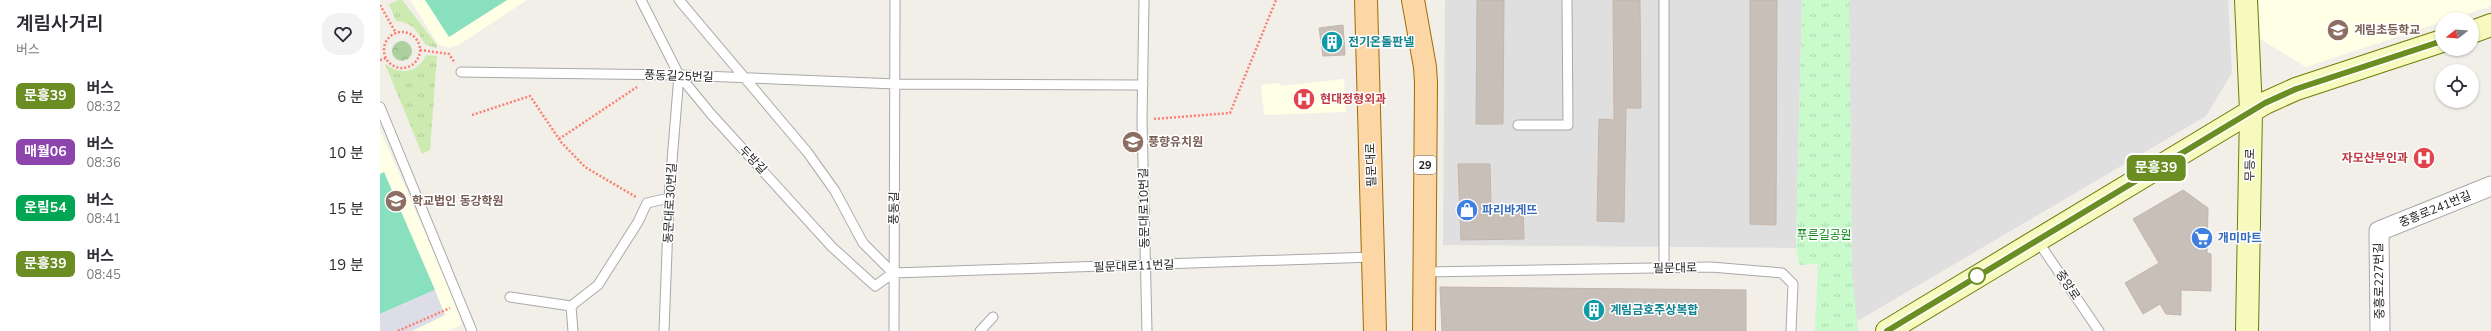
<!DOCTYPE html>
<html lang="ko">
<meta charset="utf-8">
<style>
body{margin:0;font-family:"Nunito Sans","Noto Sans KR",sans-serif;background:#f2f2f3;color:#2b2b33;height:100vh;display:flex;flex-direction:column;font-size:15px;white-space:nowrap}
*{box-sizing:border-box;margin:0}
p{font-size:13px;color:#7c7c81}
.icon{flex:none;width:22px;height:22px;fill:none;stroke:currentColor;stroke-width:2;stroke-linecap:round;stroke-linejoin:round}
.map{position:relative;flex:1;overflow:hidden}
.panel{display:flex;flex-direction:column;background:#fff;width:380px}
.panel>*{flex:none}
.badge{padding:0 8px;border-radius:6px;font-size:14px;line-height:26px}
.needle{width:26px;rotate:253deg}
.buttons{position:absolute;left:2055px;top:12px;display:grid;gap:8px}
.buttons a{display:grid;place-items:center;width:44px;height:44px;border-radius:50%;background:#fff;box-shadow:0 1px 3px #0004;font-size:20px}
.map>.badge{position:absolute;translate:-50% -50%;box-shadow:0 0 0 2px #fff}
.round{display:grid;place-items:center;flex:none;width:42px;height:42px;border-radius:16px;background:#f2f2f3}
.headline{display:flex;align-items:center;justify-content:space-between;height:68px;padding:0 16px}
h1{font-size:19px;font-weight:600;line-height:30px}
ul{padding:0;list-style:none}
li{display:flex;align-items:center;gap:12px;height:56px;padding:0 16px}
li div{flex:1}
li b{display:block;font-size:15px}
li em{font-style:normal}
li .badge{min-width:44px;font-weight:700;text-align:center}
main{display:flex;flex:1;min-height:0}
.map>svg:first-child{display:block}
.residential{fill:#e0dfdf}
.education{fill:#ffffe5}
.grass{fill:url(#grass-tufts)}
.forest{fill:url(#forest-crowns)}
.park{fill:url(#park-tufts)}
.pitch{fill:#88e0be}
.plaza{fill:#dddde8}
.building{fill:#c7bfb8;stroke:#c4b6ab}
.lines{fill:none;stroke-linecap:round;stroke-linejoin:round}
.lane-casing{stroke:#a9a9a9;stroke-width:11}
.street-casing{stroke:#a9a9a9;stroke-width:21}
.secondary-casing{stroke:#707d05;stroke-width:24}
.primary-casing{stroke:#a06b00;stroke-width:24}
.path{stroke:#fa8072;stroke-width:2.5;stroke-dasharray:2 2;stroke-linecap:butt}
.lane{stroke:#fff;stroke-width:9}
.street{stroke:#fff;stroke-width:19}
.secondary{stroke:#f7fabf;stroke-width:22}
.primary{stroke:#fcd6a4;stroke-width:22}
.line-casing{stroke:#fff;stroke-width:9}
.line{stroke:#6b8e23;stroke-width:6}
.stop-dot{fill:#fff;stroke:#6b8e23;stroke-width:2}
.labels{text-anchor:middle;dominant-baseline:central;stroke-width:3;stroke-linejoin:round;paint-order:stroke}
.shield{fill:#fff;stroke:#646464;stroke-width:1}
.shield-label{font-size:11px;font-weight:bold;fill:#222}
.education-label{font-size:12px;font-weight:bold;fill:#785e54;stroke:#fff;text-anchor:start}
.culture-label{font-size:12px;font-weight:bold;fill:#0d838f;stroke:#fff;text-anchor:start}
.street-label{font-size:12px;fill:#222;stroke:#fff}
.health-label{font-size:12px;font-weight:bold;fill:#be3a42;stroke:#fff;text-anchor:start}
.shop-label{font-size:12px;font-weight:bold;fill:#366cbe;stroke:#fff;text-anchor:start}
.park-label{font-size:12px;fill:#0c8416;stroke:#fff}
</style>
<main>
<section class="panel">
<div class="headline"><div><h1>계림사거리</h1><p>버스</p></div><a class="round"><svg class="icon" aria-label="heart" viewBox="0 0 24 24"><path d="M12 20l-8-8c-3-5 5-10 8-4 3-6 11-1 8 4z"/></svg></a></div>
<ul>
<li><span class="badge" style="background:#6b8e23;color:#fff">문흥39</span><div><b>버스</b><p>08:32</p></div><em>6 분</em></li>
<li><span class="badge" style="background:#8e44ad;color:#fff">매월06</span><div><b>버스</b><p>08:36</p></div><em>10 분</em></li>
<li><span class="badge" style="background:#00a651;color:#fff">운림54</span><div><b>버스</b><p>08:41</p></div><em>15 분</em></li>
<li><span class="badge" style="background:#6b8e23;color:#fff">문흥39</span><div><b>버스</b><p>08:45</p></div><em>19 분</em></li>
</ul>
</section>
<div class="map">
<svg width="2111" height="331" viewBox="0 0 2111 331">
<defs>
<pattern id="grass-tufts" width="24" height="20" patternUnits="userSpaceOnUse"><rect width="24" height="20" fill="#cdebb0"/><path d="M3 7l-1-3M5 7V3M7 7l1-3M15 17l-1-3M17 17v-4M19 17l1-3" fill="none" stroke="#b0c997"/></pattern>
<pattern id="forest-crowns" width="20" height="18" patternUnits="userSpaceOnUse"><rect width="20" height="18" fill="#add19e"/><path d="M2 6a3 3 0 1 1 6 0M12 15a3 3 0 1 1 6 0" fill="none" stroke="#95b388"/></pattern>
<pattern id="park-tufts" width="24" height="20" patternUnits="userSpaceOnUse"><rect width="24" height="20" fill="#c8facc"/><path d="M3 7l-1-3M5 7V3M7 7l1-3M15 17l-1-3M17 17v-4M19 17l1-3" fill="none" stroke="#acd6af"/></pattern>
</defs>
<rect width="100%" height="100%" fill="#f2efe9"/>
<!-- residential -->
<path class="residential" d="M 1065,0 L 1422,0 L 1416,248 L 1063,245 Z
M 1469,0 L 1848,0 L 1852,73 L 1826,116 L 1476,322 L 1472,275 Z"/>
<!-- education -->
<path class="education" d="M 30,0 L 147,0 L 80,44 L 68,48 L 58,44 Z
M 1879,0 L 2111,0 L 2111,6 L 2072,19 L 2062,19 L 2062,22 L 1926,67 L 1880,39 Z
M 964,79 L 966,112 L 884,115 L 881,85 L 900,83 L 901,86 Z
M 0,130 L 79,310 L 81,325 L 68,331 L 0,331 Z"/>
<!-- grass -->
<path class="grass" d="M 19,0 L 22,0 L 57,45 L 57,48 L 46,45 C 37,32 33,22 16,21 L 9,4 Z
M 46,55 L 57,56 L 50,150 L 42,154 L 5,64 C 20,75 37,74 46,55 Z"/>
<!-- forest -->
<path class="forest" d="M12 51a10 10 0 1 1 20 0a10 10 0 1 1-20 0Z"/>
<!-- park -->
<path class="park" d="M 1422,0 L 1469,0 L 1472,275 L 1478,331 L 1435,331 L 1438,264 L 1419,265 L 1416,248 Z"/>
<!-- pitch -->
<path class="pitch" d="M 45,0 L 127,0 L 69,37 Z
M 4,172 L 55,290 L 0,314 L 0,174 Z"/>
<!-- plaza -->
<path class="plaza" d="M 55,290 L 65,315 L 32,331 L 0,331 L 0,314 Z"/>
<!-- building -->
<path class="building" d="M 1097,0 L 1124,0 L 1123,124 L 1096,124 Z
M 1233,0 L 1260,0 L 1261,108 L 1246,108 L 1244,222 L 1217,221 L 1219,119 L 1234,120 Z
M 1370,0 L 1397,0 L 1396,225 L 1370,224 Z
M 963,25 L 965,55 L 943,56 L 939,28 Z
M 1078,164 L 1110,164 L 1111,205 L 1143,204 L 1144,239 L 1081,240 Z
M 1803,190 L 1828,208 L 1827,253 L 1831,254 L 1831,291 L 1801,290 L 1801,315 L 1786,314 L 1780,304 L 1763,314 L 1745,283 L 1779,263 L 1753,219 Z
M 1060,287 L 1366,290 L 1366,331 L 1062,331 Z"/>
<g class="lines">
<!-- lane casing -->
<g class="lane-casing">
<path id="lane" d="M 261,0 L 299,75 L 331,114 L 452,247 L 495,286 L 513,273
M 299,0 L 428,153 L 455,191 L 483,243 L 513,273
M 764,0 L 762,120 L 767,331
M 1284,0 L 1284,268
M 81,72 L 299,75 L 516,84 L 763,85
M 0,107 L 92,331
M 1138,125 L 1188,125 L 1187,0
M 1657,240 L 1719,331
M 1044,272 L 1331,267 L 1402,273 L 1413,284 L 1411,331
M 513,273 L 993,257
M 130,297 L 191,306 L 193,331
M 191,306 L 218,285 L 258,222 L 267,203 L 289,198
M 284,331 L 289,198 L 299,75
M 514,331 L 515,0
M 600,331 L 613,317"/>
</g>
<!-- street casing -->
<g class="street-casing">
<path id="street" d="M 2000,331 L 1999,231 L 2111,186"/>
</g>
<!-- secondary casing -->
<g class="secondary-casing">
<path id="secondary" d="M 1866,0 L 1871,111 L 1867,331
M 2092,32 L 2111,25
M 1507,331 L 1885,103 L 1916,89 L 2062,41"/>
</g>
<!-- primary casing -->
<g class="primary-casing">
<path id="primary" d="M 986,0 L 995,331
M 1033,0 L 1045,67 L 1046,83 L 1044,331"/>
</g>
<!-- path -->
<path class="path" d="M 0,5 L 16,33
M4 50a18 18 0 1 1 36 0a18 18 0 1 1-36 0Z
M 40,50 L 69,54 L 75,63
M 0,60 L 6,58
M 92,115 L 150,96 L 181,142 L 205,167 L 256,197
M 774,119 L 850,113 L 896,0
M 179,139 L 257,87
M 18,331 L 70,308"/>
<!-- lane -->
<use href="#lane" class="lane"/>
<!-- street -->
<use href="#street" class="street"/>
<!-- secondary -->
<use href="#secondary" class="secondary"/>
<!-- primary -->
<use href="#primary" class="primary"/>
</g>
<g class="lines">
<!-- line casing -->
<g class="line-casing">
<path id="line" d="M 1507,331 L 1885,103 L 1916,89 L 2062,41"/>
</g>
<!-- line -->
<use href="#line" class="line"/>
</g>
<!-- icons -->
<defs>
<g id="school-disc" transform="scale(1.15)"><circle r="9.5" fill="#8d6e63" stroke="#fff"/><path d="M0-5L7-2L0 1L-7-2ZM-4 1L0 2.5L4 1V4Q0 6-4 4Z" fill="#fff"/></g>
<g id="building-disc" transform="scale(1.15)"><circle r="9.5" fill="#0f9aa8" stroke="#fff"/><path d="M-4-6H4V6H1V3H-1V6H-4ZM-2.5-4.3h1.7v1.8h-1.7ZM.8-4.3h1.7v1.8H.8ZM-2.5-1h1.7V.8h-1.7ZM.8-1h1.7V.8H.8Z" fill="#fff"/></g>
<g id="hospital-disc" transform="scale(1.15)"><circle r="9.5" fill="#e0444e" stroke="#fff"/><path d="M-5-5h3v3.5h4V-5h3V5h-3V1.5h-4V5h-3Z" fill="#fff"/></g>
<g id="shop-disc" transform="scale(1.15)"><circle r="9.5" fill="#3f7fe0" stroke="#fff"/><path d="M-5-2.5h2.3a2.7 3.5 0 0 1 5.4 0H5L5.5 6h-11ZM-1.5-2.5h3a1.5 2.3 0 0 0-3 0Z" fill="#fff"/></g>
<g id="supermarket-disc" transform="scale(1.15)"><circle r="9.5" fill="#3f7fe0" stroke="#fff"/><path d="M-6-5.5h2.5l.6 2H6L4.5 2H-2.5L-4.4-4H-6ZM-1.5 3.2a1.3 1.3 0 1 0 .1 0ZM3 3.2a1.3 1.3 0 1 0 .1 0Z" fill="#fff"/></g>
</defs>
<g fill-rule="evenodd">
<use href="#school-disc" x="1958" y="30"/>
<use href="#building-disc" x="952" y="42"/>
<use href="#hospital-disc" x="924" y="99"/>
<use href="#school-disc" x="753" y="142"/>
<use href="#hospital-disc" x="2044" y="158"/>
<use href="#school-disc" x="16" y="201"/>
<use href="#shop-disc" x="1087" y="210"/>
<use href="#supermarket-disc" x="1822" y="238"/>
<use href="#building-disc" x="1214" y="310"/>
</g>
<!-- markers -->
<circle class="stop-dot" cx="1597" cy="276" r="8"/>
<g class="labels">
<!-- shield labels -->
<rect class="shield" x="1034" y="156" width="22" height="18" rx="3"/>
<g class="shield-label">
<text x="1045" y="165">29</text>
</g>
<!-- education labels -->
<g class="education-label">
<text x="1974" y="30">계림초등학교</text>
<text x="768" y="142">풍향유치원</text>
<text x="32" y="201">학교법인 동강학원</text>
</g>
<!-- culture labels -->
<g class="culture-label">
<text x="968" y="42">전기온돌판넬</text>
<text x="1230" y="310">계림금호주상복합</text>
</g>
<!-- street labels -->
<g class="street-label">
<text transform="translate(299 76) rotate(2)">풍동길25번길</text>
<text transform="translate(373 160) rotate(46)">두방길</text>
<text transform="translate(991 165) rotate(-92)">필문대로</text>
<text transform="translate(1870 165) rotate(-89)">무등로</text>
<text transform="translate(290 203) rotate(-87)">동문대로30번길</text>
<text transform="translate(514 208) rotate(-89)">풍동길</text>
<text transform="translate(764 208) rotate(-91)">동문대로10번길</text>
<text transform="translate(2055 209) rotate(-22)">중흥로241번길</text>
<text transform="translate(754 266) rotate(-2)">필문대로11번길</text>
<text transform="translate(1295 268) rotate(-1)">필문대로</text>
<text transform="translate(1999 281) rotate(-91)">중흥로227번길</text>
<text transform="translate(1688 285) rotate(56)">중앙로</text>
</g>
<!-- health labels -->
<g class="health-label">
<text x="940" y="99">현대정형외과</text>
<text x="2028" y="158" text-anchor="end">자모산부인과</text>
</g>
<!-- shop labels -->
<g class="shop-label">
<text x="1102" y="210">파리바게뜨</text>
<text x="1838" y="238">개미마트</text>
</g>
<!-- park labels -->
<g class="park-label">
<text x="1444" y="235">푸른길공원</text>
</g>
</g>
</svg>
<div class="buttons">
<a><svg class="needle" viewBox="-14 -14 28 28"><path d="M0-13l5 13h-10z" fill="#e53935"/><path d="M0 13l5-13h-10z" fill="#7c7c81"/></svg></a>
<a><svg class="icon" aria-label="locate" viewBox="0 0 24 24"><circle cx="12" cy="12" r="6"/><path d="M12 2v4M12 18v4M2 12h4M18 12h4"/></svg></a>
</div>
<b class="badge" style="left:1776px;top:168px;background:#6b8e23;color:#fff">문흥39</b>
</div>
</main>
